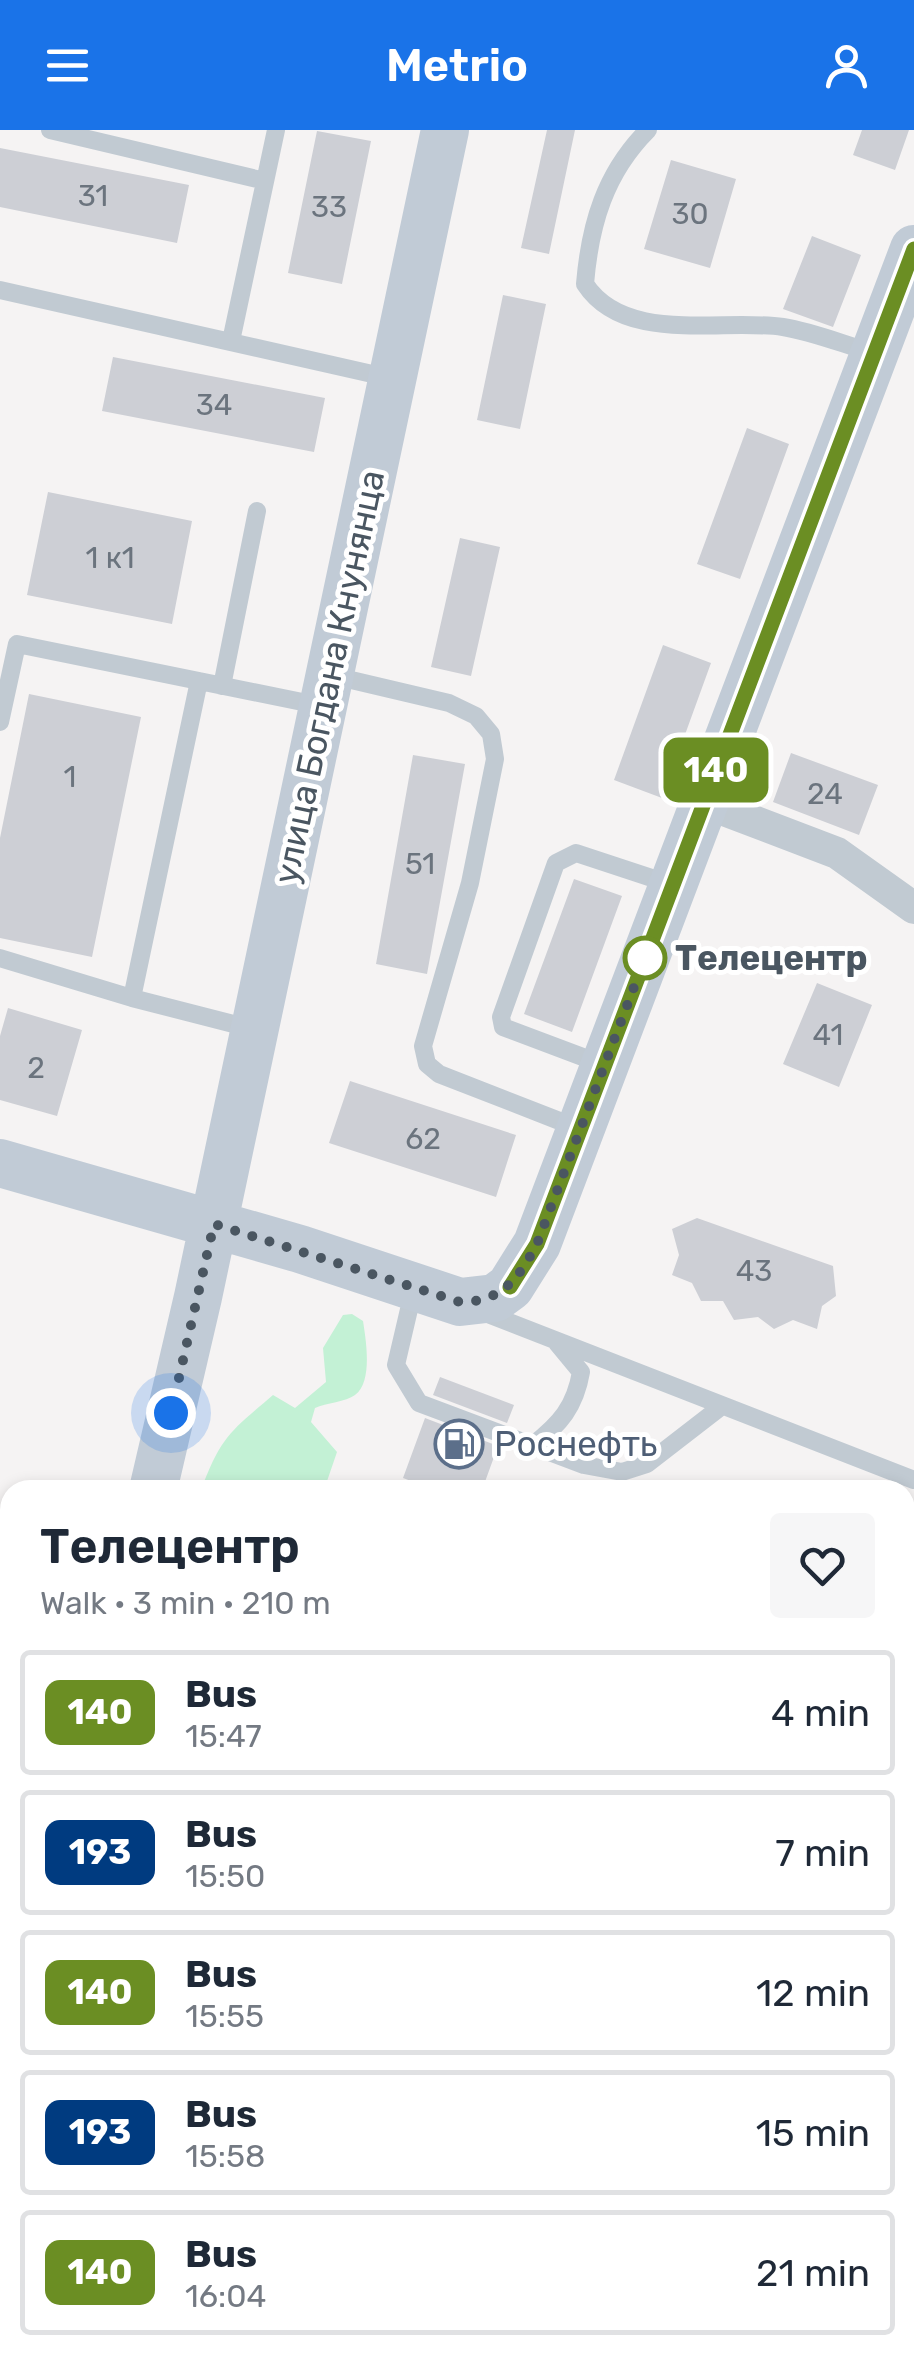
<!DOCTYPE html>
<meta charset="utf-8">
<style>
body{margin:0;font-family:Rubik,sans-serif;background:#f6f6f7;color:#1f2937;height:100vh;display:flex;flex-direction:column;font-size:38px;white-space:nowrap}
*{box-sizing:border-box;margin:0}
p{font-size:32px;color:#747a83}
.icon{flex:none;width:55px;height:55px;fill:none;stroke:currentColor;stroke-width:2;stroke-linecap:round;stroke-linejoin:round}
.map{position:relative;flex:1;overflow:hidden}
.sheet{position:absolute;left:0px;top:1350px;width:915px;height:890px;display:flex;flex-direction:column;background:#fff;border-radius:30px 30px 0 0;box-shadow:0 5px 15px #0003}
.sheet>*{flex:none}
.badge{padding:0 20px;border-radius:15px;font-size:35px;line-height:65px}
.you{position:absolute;width:50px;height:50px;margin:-25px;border:8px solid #fff;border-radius:50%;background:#1a73e8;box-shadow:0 0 0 15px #1a73e833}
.map>.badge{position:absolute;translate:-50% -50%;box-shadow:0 0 0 5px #fff}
.round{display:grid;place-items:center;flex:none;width:105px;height:105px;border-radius:10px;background:#f6f6f7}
.overview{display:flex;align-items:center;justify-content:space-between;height:170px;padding:0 40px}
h1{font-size:48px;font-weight:600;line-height:75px}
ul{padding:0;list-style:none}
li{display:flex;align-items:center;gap:30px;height:125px;margin:0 20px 15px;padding:0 20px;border:5px solid #e0e1e3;border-radius:10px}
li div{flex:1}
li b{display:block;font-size:38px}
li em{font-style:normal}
li .badge{min-width:110px;font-weight:700;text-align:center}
header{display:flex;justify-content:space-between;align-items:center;height:130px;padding:0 40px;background:#1a73e8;color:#fff;font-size:45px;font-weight:600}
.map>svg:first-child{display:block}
.green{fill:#c3f1d5}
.building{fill:#cdcfd5}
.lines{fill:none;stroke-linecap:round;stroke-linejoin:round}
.lane{stroke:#c1cad2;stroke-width:18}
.street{stroke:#c1cad2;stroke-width:32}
.secondary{stroke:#c1cbd6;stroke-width:48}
.line-casing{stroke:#fff;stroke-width:22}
.line{stroke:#6b8e23;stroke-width:15}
.walk{stroke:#4a5661;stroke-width:10;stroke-dasharray:0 18}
.stop-dot{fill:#fff;stroke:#6b8e23;stroke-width:5}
.labels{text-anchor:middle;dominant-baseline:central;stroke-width:10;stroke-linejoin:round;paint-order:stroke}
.number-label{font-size:30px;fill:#6b747e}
.street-label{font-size:35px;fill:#4a5661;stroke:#fff}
.stop-label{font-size:35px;font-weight:bold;fill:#4a5661;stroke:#fff;text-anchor:start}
.service-label{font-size:35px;fill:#4e5e75;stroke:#fff;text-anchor:start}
</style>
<header><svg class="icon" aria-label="menu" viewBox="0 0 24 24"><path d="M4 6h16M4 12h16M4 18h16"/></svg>Metrio<svg class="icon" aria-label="person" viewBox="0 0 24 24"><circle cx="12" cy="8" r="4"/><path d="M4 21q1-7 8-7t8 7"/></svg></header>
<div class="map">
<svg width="914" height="2240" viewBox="0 0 914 2240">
<rect width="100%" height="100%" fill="#f5f3f3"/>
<!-- green -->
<path class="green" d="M 352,1184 L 363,1191 C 366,1210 373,1252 355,1265 C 346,1272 326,1273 315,1278 L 311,1292 L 337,1322 L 324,1360 L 201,1360 C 221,1306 231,1301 273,1265 L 295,1278 L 326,1252 L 323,1218 L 343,1185 Z
M 905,1831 L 914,1836 L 914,2240 L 0,2240 L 0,2176 L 10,2134 L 10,2230 L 905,2230 Z"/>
<!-- building -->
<path class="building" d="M 547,0 L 575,0 L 549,124 L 521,118 Z
M 862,0 L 909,0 L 895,40 L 853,25 Z
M 317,1 L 371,11 L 342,154 L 288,143 Z
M 0,18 L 189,55 L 177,113 L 0,77 Z
M 671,30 L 736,49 L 710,138 L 644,119 Z
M 812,106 L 861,125 L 833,197 L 783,179 Z
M 503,165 L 546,174 L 520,299 L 477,290 Z
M 113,227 L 325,268 L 314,322 L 102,281 Z
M 747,298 L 789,314 L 740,449 L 697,434 Z
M 48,362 L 192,391 L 172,494 L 27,465 Z
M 460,408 L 500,417 L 471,546 L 431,537 Z
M 663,515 L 711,533 L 662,668 L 614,650 Z
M 29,564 L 141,587 L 92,827 L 0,808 L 0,708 Z
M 791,623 L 878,655 L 859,705 L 773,672 Z
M 413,625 L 465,634 L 427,844 L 376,834 Z
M 574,749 L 622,766 L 572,902 L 524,884 Z
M 817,853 L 872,875 L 839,957 L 783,934 Z
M 8,878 L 82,900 L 57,986 L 0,970 L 0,906 Z
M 350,951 L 516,1005 L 496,1067 L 329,1013 Z
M 697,1088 L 833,1136 L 836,1166 L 822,1176 L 817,1199 L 793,1190 L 774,1199 L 758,1187 L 734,1190 L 723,1171 L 701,1171 L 692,1153 L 672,1145 L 679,1125 L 672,1099 Z
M 440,1247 L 514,1275 L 507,1293 L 433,1265 Z
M 425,1288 L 498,1316 L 482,1360 L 416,1360 L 419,1354 L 403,1348 Z"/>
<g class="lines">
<!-- lane -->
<path class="lane" d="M 50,0 L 265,51
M 648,0 C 605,43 590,94 585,154 C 625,215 722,188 783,197 C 814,202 845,215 874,223
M 0,160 L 390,248
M 231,211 L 276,0
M 330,545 L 449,573 L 476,586 L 491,604 L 495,629 L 470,753 L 423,916 L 427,934 L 439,944 L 580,999
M 222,556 L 257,381
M 0,592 L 17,514 L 199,551
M 0,828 L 132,868
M 253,899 L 132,868 L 199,551 L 322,576
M 604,935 L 503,897 L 501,887 L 556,733 L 576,723 L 670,754
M 414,1158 L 396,1235 L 419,1273 L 584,1335 L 622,1342 L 647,1334 L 722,1276
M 483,1182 L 914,1350
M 533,1315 C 560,1294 575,1277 581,1242 L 557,1213
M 0,1875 L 10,1877"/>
<!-- street -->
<path class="street" d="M 703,672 L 837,723 L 914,778"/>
<!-- secondary -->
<path class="secondary" d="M 0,1033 L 300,1119 L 460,1172 L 495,1168 L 510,1157 L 537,1114 L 914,119
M 153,1360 L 198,1167 L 445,0
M 0,2013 L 10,1971"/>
</g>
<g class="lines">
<!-- line casing -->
<g class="line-casing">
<path id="line" d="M 510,1157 L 537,1114 L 914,119"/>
</g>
<!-- line -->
<use href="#line" class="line"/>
<!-- walk -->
<path class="walk" d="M 171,1283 L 214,1094 L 460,1172 C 502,1172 518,1149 537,1114 L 645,828"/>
</g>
<!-- icons -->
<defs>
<g id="fuel-ring" transform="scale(2.5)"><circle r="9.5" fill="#fff" stroke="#5c6f8a" stroke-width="1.5"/><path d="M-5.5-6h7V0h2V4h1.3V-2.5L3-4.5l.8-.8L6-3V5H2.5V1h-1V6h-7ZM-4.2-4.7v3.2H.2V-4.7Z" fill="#5c6f8a"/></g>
</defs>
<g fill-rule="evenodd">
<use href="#fuel-ring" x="459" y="1314"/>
</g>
<!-- markers -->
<circle class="stop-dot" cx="645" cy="828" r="20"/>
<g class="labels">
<!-- number labels -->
<g class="number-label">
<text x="93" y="66">31</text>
<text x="329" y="77">33</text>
<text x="690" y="84">30</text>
<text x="214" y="275">34</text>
<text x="110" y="428">1 к1</text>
<text x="70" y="647">1</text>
<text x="825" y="664">24</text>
<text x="420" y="734">51</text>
<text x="828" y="905">41</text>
<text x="36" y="938">2</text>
<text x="423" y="1009">62</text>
<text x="754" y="1141">43</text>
</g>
<!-- street labels -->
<g class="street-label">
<text transform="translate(329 547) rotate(-78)">улица Богдана Кнунянца</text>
</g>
<!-- stop labels -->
<g class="stop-label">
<text x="675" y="828">Телецентр</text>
</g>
<!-- service labels -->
<g class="service-label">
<text x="494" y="1314">Роснефть</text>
</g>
</g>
</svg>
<div class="you" style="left:171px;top:1283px"></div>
<b class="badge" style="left:716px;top:640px;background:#6b8e23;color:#fff">140</b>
<section class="sheet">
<div class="overview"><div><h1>Телецентр</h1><p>Walk · 3 min · 210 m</p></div><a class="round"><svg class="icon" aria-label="heart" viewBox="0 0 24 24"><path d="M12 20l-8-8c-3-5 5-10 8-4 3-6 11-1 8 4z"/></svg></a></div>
<ul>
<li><span class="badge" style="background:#6b8e23;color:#fff">140</span><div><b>Bus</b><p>15:47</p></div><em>4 min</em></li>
<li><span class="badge" style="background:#003b80;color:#fff">193</span><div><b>Bus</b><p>15:50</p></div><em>7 min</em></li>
<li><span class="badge" style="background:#6b8e23;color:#fff">140</span><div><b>Bus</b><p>15:55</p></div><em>12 min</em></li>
<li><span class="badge" style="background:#003b80;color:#fff">193</span><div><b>Bus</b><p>15:58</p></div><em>15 min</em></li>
<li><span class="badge" style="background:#6b8e23;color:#fff">140</span><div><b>Bus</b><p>16:04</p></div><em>21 min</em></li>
</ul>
</section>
</div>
